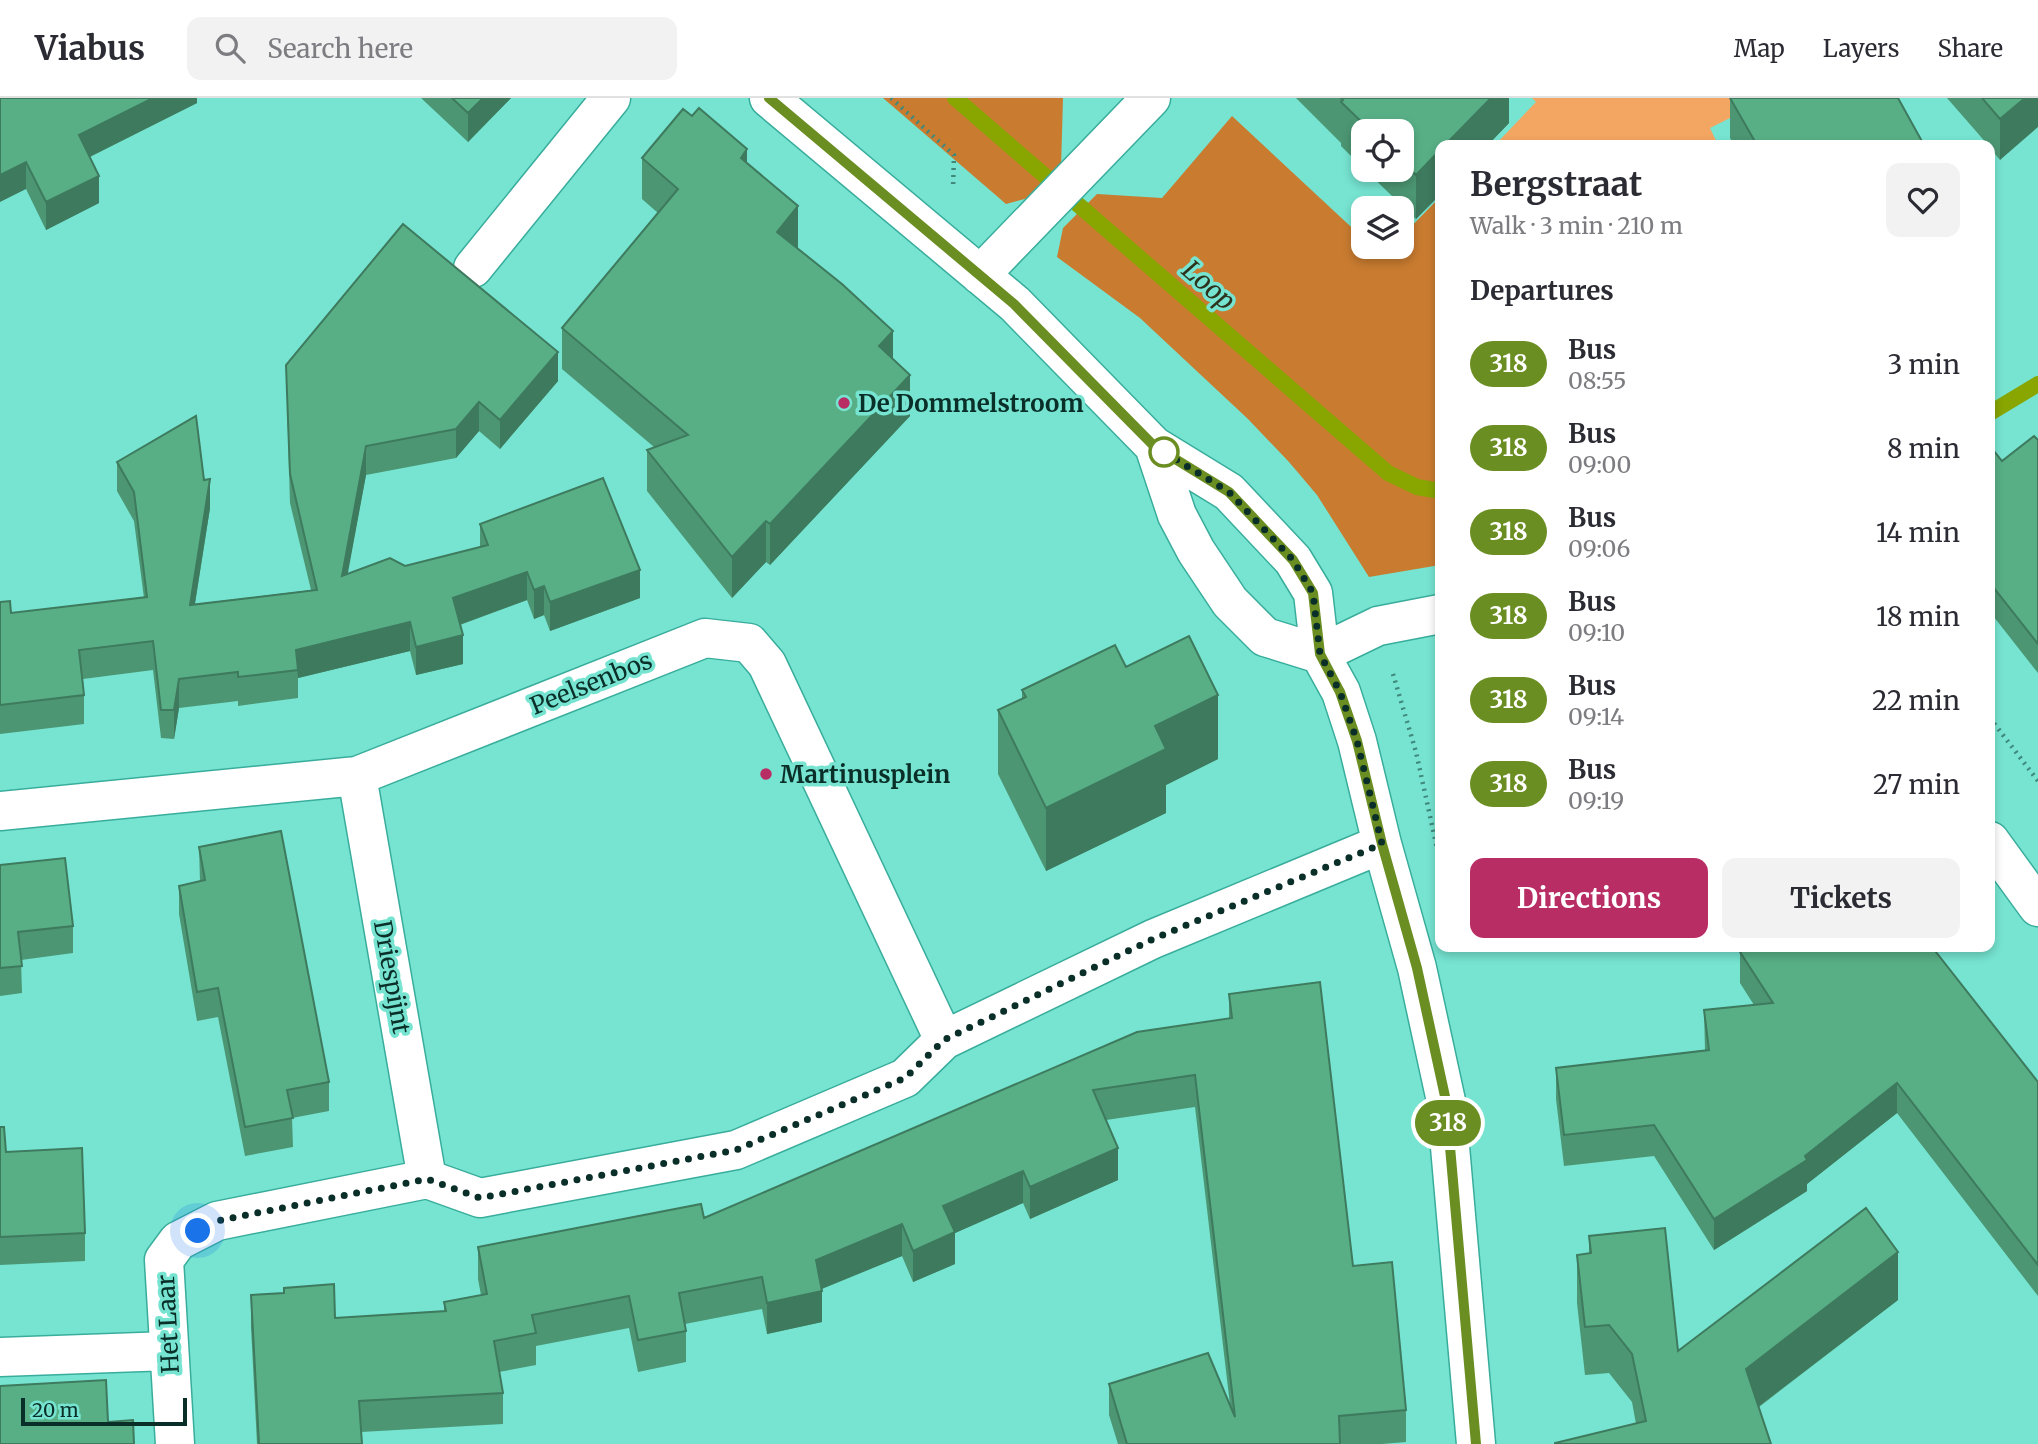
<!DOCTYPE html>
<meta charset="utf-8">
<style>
body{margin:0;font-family:Merriweather,serif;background:#f2f2f3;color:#2b2b33;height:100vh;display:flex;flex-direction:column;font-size:26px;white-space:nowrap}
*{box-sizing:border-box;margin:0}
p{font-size:23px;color:#7c7c81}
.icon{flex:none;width:38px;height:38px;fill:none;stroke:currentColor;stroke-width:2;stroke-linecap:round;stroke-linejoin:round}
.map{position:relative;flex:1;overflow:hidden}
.side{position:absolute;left:1435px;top:42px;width:560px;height:812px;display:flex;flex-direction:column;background:#fff;border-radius:14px;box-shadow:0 4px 10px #0003}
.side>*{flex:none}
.badge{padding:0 14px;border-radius:23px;font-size:24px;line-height:46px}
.buttons{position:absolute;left:1351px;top:21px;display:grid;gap:14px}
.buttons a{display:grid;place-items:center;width:63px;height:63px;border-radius:14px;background:#fff;box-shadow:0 4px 10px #0003;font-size:35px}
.scale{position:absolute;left:21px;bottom:18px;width:166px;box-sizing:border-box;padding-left:7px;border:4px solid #0a2f29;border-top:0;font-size:19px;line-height:24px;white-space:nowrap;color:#0a2f29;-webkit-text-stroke:5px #76e4d1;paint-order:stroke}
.you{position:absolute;width:35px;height:35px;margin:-18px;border:5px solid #fff;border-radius:50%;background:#1a73e8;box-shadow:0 0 0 10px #1a73e833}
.map>.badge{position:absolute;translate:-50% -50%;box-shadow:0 0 0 4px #fff}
h2{padding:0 35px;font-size:26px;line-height:63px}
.round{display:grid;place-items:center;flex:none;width:74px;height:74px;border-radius:14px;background:#f2f2f3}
.summary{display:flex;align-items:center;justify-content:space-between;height:119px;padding:0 35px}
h1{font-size:33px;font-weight:700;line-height:52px}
.primary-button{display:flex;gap:14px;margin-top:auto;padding:14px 35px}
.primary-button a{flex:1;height:80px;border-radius:14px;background:#b92d65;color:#fff;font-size:28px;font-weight:700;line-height:80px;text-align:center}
.primary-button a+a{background:#f2f2f3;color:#2b2b33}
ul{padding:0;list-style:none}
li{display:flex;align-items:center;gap:21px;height:84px;padding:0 35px}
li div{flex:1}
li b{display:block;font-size:26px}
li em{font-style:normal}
li .badge{min-width:77px;font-weight:700;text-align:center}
header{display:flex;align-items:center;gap:42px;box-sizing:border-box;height:98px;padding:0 35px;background:#fff;border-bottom:2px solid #e1e1e2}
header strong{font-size:33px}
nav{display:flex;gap:38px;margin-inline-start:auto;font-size:24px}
.search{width:490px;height:63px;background:#f2f2f3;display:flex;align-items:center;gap:18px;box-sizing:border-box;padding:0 24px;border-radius:14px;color:#7c7c81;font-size:26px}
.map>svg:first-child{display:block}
.green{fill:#f3a661}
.forest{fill:#c97c30}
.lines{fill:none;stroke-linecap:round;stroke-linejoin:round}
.stream{stroke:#88a500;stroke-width:16}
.minor-casing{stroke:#39ad9c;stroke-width:41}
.path{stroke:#3f887b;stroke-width:4.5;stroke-dasharray:2 5;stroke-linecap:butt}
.minor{stroke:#fff;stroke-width:38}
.wall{fill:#4c9673}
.shaded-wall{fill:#3e7a5e}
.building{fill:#58af86;stroke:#3e7a5e;stroke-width:2}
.line-casing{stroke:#fff;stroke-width:16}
.line{stroke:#6b8e23;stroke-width:10}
.walk{stroke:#0a2f29;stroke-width:7;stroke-dasharray:0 12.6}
.poi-dot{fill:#b92d65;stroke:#76e4d1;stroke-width:2.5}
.stop-dot{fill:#fff;stroke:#6b8e23;stroke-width:3.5}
.labels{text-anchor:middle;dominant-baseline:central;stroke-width:7;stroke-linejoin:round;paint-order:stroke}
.poi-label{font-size:24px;font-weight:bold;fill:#0a2f29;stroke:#76e4d1;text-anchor:start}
.street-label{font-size:24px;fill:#0a2f29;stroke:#76e4d1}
.water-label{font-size:26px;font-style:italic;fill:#2c321c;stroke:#76e4d1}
</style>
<header>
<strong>Viabus</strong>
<div class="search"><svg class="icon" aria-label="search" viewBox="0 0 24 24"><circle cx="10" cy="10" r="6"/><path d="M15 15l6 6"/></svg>Search here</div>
<nav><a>Map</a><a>Layers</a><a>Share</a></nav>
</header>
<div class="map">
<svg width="2038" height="1346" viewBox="0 0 2038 1346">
<rect width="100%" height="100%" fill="#76e4d1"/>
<!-- green -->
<path class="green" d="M 1532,0 L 1758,0 L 1760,5 L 1710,30 L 1718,47 L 1495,47 L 1536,4 Z"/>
<!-- forest -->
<path class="forest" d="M 883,0 L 1063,0 L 1061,70 L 1032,99 L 1006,106 Z
M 1232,18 L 1363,140 L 1363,149 L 1373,149 L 1382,157 L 1391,149 L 1402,149 L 1402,138 L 1440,99 L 1440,467 L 1369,479 L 1317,397 L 1289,364 L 1248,321 L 1140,220 L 1057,159 L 1063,130 L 1097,96 L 1162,100 Z"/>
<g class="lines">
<!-- stream -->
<path class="stream" d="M 955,0 L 1388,375 L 1417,389 L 1440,393
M 1990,315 L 2038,286"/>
<!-- minor casing -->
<g class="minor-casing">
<path id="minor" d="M 769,0 L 1015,206 L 1154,348 L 1229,394 L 1293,462 L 1313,495 L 1320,556 L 1341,594 L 1357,643 L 1382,746 L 1417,870 L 1446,1003 L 1476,1346
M 473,170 L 611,0
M 980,177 L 1151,0
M 1154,348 L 1177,417 L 1196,453 L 1230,504 L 1265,539 L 1320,556
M 1320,556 L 1378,528 L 1440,516
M 357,678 L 427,1081
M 0,713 L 357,678 L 705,540 L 749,545 L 767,566 L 944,942
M 1990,743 L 2038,809
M 0,1259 L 169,1253
M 175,1346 L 164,1162 L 178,1143 L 217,1123 L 427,1081 L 480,1100 L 736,1052 L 905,980 L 944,942 L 1153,841 L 1382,746"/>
</g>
<!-- path -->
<path class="path" d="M 891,0 L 954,57 L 953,90
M 1393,576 L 1416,654 L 1437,750
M 1990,620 L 2038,683"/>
<!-- minor -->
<use href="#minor" class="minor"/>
</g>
<!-- wall -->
<path class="wall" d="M 0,0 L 197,0 L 197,5 L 90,59 L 99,105 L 46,132 L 26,91 Z
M 421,0 L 511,0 L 468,44 Z
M 1296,0 L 1509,0 L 1509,25 L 1416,121 L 1365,72 L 1402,72 L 1402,33 L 1363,33 L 1363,70 L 1341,48 L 1341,45 Z
M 1730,0 L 1924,47 L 1734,47 L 1730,40 Z
M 1947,0 L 2038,0 L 2000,62 L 1990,50 L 1990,47 L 1988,47 Z
M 642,60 L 747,65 L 798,149 L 797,150 L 893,261 L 910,318 L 770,467 L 766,464 L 732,500 L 647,393 L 647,352 L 654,349 L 562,271 L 562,230 L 658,115 L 642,101 Z
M 286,267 L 558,283 L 500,351 L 479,333 L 456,360 L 366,377 L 347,476 L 405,468 L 480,449 L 480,426 L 640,500 L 550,533 L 544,517 L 534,521 L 527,502 L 460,527 L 463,566 L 416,577 L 410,553 L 298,580 L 298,600 L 238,608 L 238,603 L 179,610 L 174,641 L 161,640 L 153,572 L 83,581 L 84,597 L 84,626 L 0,636 L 0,504 L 11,515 L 144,500 L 134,423 L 117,393 L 117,364 L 204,382 L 210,410 L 195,506 L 311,492 L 290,405 Z
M 2038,342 L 2038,575 L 1990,514 L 1990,348 L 2002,363 Z
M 1126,569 L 1218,661 L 1166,687 L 1166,715 L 1046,773 L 998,676 L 998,612 L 1022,601 L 1022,592 Z
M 199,749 L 329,984 L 329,1013 L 292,1020 L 293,1049 L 245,1058 L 218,919 L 197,923 L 179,816 L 179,788 L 200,783 Z
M 0,767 L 73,828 L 73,855 L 21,862 L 22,895 L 0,898 Z
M 1740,854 L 2038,984 L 2038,1198 L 1897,1015 L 1807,1086 L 1807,1093 L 1714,1152 L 1654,1058 L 1564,1068 L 1556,1001 L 1556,970 L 1705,952 L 1704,912 L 1754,907 L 1740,885 Z
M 1229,896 L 1353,1168 L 1406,1312 L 1406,1344 L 1382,1346 L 1118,1346 L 1109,1317 L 1109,1286 L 1230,1307 L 1195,1009 L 1106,1022 L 1118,1082 L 1030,1121 L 1023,1105 L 955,1135 L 955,1166 L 913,1184 L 902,1158 L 822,1191 L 822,1224 L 767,1236 L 762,1211 L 685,1226 L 686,1233 L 686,1264 L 638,1274 L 629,1230 L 536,1248 L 536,1267 L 499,1274 L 503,1295 L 503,1326 L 361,1334 L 362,1346 L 257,1346 L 251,1229 L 251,1197 L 335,1220 L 444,1213 L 444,1204 L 481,1197 L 478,1181 L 478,1149 L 704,1120 L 1229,920 Z
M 0,1029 L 6,1054 L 85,1135 L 85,1163 L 0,1167 Z
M 1589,1138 L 1678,1253 L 1898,1202 L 1759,1309 L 1636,1326 L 1632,1304 L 1609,1275 L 1585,1277 L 1577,1205 L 1577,1157 L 1589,1156 Z"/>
<!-- shaded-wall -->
<path class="shaded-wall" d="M 153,0 L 197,0 L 197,5 L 79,64 L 79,37 Z
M 483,0 L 511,0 L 468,44 L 468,15 Z
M 1491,0 L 1509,0 L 1509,25 L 1488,47 L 1445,47 Z
M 2025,0 L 2038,0 L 2038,29 L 2000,62 L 2000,21 Z
M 747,51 L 747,92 L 741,60 Z
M 1440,52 L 1440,97 L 1416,121 L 1416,77 Z
M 26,64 L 26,91 L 0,104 L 0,77 Z
M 99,78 L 99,105 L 46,132 L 46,104 Z
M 798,108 L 798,149 L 777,174 L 777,134 Z
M 1992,167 L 1992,208 L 1990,209 L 1990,169 Z
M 893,233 L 893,274 L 879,248 Z
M 558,254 L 558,283 L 500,351 L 500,322 Z
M 910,277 L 910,318 L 770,467 L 770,426 Z
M 479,304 L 479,333 L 456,360 L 456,331 Z
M 366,348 L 366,377 L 342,507 L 342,478 Z
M 210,381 L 210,410 L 190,536 L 190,507 Z
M 766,423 L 766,464 L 732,500 L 732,459 Z
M 640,472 L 640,500 L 550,533 L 550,504 Z
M 527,474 L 527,502 L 453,529 L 453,500 Z
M 544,488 L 544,517 L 534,521 L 534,492 Z
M 410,524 L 410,553 L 298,580 L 296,552 Z
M 463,537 L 463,566 L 416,577 L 416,549 Z
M 179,581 L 179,610 L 174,641 L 174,612 Z
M 1218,597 L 1218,661 L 1166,687 L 1166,715 L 1046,773 L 1046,710 L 1155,628 Z
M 1897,985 L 1897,1015 L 1807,1086 L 1807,1093 L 1714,1152 L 1714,1121 L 1805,1058 Z
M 1118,1050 L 1118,1082 L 1030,1121 L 1030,1089 Z
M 1023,1073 L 1023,1105 L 955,1135 L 955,1166 L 913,1184 L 913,1153 L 943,1108 Z
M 902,1126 L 902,1158 L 816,1193 L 816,1162 Z
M 1898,1154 L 1898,1202 L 1746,1318 L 1746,1271 Z
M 822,1193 L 822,1224 L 767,1236 L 767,1205 Z"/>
<!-- building -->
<path class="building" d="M 0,0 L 153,0 L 79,37 L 99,78 L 46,104 L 26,64 L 0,77 Z
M 452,0 L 483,0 L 468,15 Z
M 1341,0 L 1491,0 L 1445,47 L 1440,47 L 1440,52 L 1416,77 L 1402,63 L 1402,33 L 1371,33 L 1341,4 L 1343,2 Z
M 1730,0 L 1898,0 L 1924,47 L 1757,47 Z
M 1982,0 L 2025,0 L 2000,21 Z
M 699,10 L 747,51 L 741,60 L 798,108 L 777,134 L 842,186 L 893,233 L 879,248 L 910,277 L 770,426 L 766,423 L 732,459 L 647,352 L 688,337 L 562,230 L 678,91 L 642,60 L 683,11 L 692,18 Z
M 403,126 L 558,254 L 500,322 L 479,304 L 456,331 L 366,348 L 342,478 L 390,460 L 405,468 L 488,447 L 480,426 L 603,380 L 640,472 L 550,504 L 544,488 L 534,492 L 527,474 L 453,500 L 463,537 L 416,549 L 410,524 L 296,552 L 298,572 L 238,579 L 238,574 L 179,581 L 174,612 L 161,612 L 153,543 L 79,552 L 84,597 L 0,607 L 0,504 L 10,503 L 11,515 L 147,499 L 134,394 L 117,364 L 196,318 L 204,382 L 210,381 L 190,507 L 317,492 L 290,376 L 286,267 Z
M 2034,338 L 2038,342 L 2038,546 L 1990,485 L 1990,348 L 2002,363 Z
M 1189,538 L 1218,597 L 1155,628 L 1166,651 L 1046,710 L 998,612 L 1026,599 L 1022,592 L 1115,547 L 1126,569 Z
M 281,733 L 329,984 L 287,992 L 293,1020 L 245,1029 L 218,890 L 197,894 L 179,788 L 205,782 L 199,749 Z
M 65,760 L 73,828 L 18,834 L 22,868 L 0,870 L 0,767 Z
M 1747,849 L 1932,849 L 2038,984 L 2038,1167 L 1897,985 L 1805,1058 L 1807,1062 L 1714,1121 L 1654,1027 L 1564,1037 L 1556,970 L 1709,952 L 1704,912 L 1773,905 L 1740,854 Z
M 1320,884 L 1353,1168 L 1392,1164 L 1406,1312 L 1339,1318 L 1340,1346 L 1127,1346 L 1109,1286 L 1208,1255 L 1235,1319 L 1195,977 L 1093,992 L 1118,1050 L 1030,1089 L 1023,1073 L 943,1108 L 955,1134 L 913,1153 L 902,1126 L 816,1162 L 822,1193 L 767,1205 L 762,1179 L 679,1195 L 686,1233 L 638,1242 L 629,1198 L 532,1217 L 536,1235 L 494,1243 L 503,1295 L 359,1303 L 362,1346 L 259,1346 L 251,1197 L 284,1195 L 284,1190 L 334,1186 L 335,1220 L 446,1213 L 444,1204 L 487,1196 L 478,1149 L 701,1106 L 704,1120 L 1137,934 L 1232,920 L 1229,896 Z
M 0,1029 L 4,1029 L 6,1054 L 82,1050 L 85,1135 L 0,1139 Z
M 1866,1110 L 1898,1154 L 1746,1271 L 1771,1346 L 1555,1346 L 1555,1345 L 1646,1323 L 1632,1256 L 1609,1227 L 1585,1229 L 1577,1157 L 1591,1155 L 1589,1138 L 1665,1130 L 1678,1253 Z
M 106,1282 L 108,1324 L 133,1322 L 134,1346 L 0,1346 L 0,1288 Z"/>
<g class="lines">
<!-- line casing -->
<g class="line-casing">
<path id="line" d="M 769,0 L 1014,206 L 1154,348 L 1229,394 L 1293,462 L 1313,495 L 1320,556 L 1340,594 L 1357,643 L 1382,746 L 1417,870 L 1446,1003 L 1476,1346"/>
</g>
<!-- line -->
<use href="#line" class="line"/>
<!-- walk -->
<path class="walk" d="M 198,1133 L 217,1123 L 427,1081 L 480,1100 L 736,1052 L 905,980 L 944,942 L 1153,841 L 1382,746 L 1357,643 L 1340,594 L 1320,556 L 1313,495 L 1293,462 L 1229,394 L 1164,354"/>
</g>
<!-- markers -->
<g class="poi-dot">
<circle cx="844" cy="305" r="7"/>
<circle cx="766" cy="676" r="7"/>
</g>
<circle class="stop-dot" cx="1164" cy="354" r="14"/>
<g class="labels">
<!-- poi labels -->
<g class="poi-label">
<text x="858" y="305">De Dommelstroom</text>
<text x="780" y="676">Martinusplein</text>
</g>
<!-- street labels -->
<g class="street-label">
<text transform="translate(591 585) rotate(-22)">Peelsenbos</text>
<text transform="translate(392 879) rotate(80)">Driespijnt</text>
<text transform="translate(168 1226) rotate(-93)">Het Laar</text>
</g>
<!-- water labels -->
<g class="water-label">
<text transform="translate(1209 187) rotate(41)">Loop</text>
</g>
</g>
</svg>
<div class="buttons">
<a><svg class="icon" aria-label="locate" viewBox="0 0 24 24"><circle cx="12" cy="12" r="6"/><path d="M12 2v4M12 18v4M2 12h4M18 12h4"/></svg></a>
<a><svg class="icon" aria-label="layers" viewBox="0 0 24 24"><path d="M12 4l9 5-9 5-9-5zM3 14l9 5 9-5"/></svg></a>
</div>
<div class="scale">20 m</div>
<div class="you" style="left:198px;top:1133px"></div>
<b class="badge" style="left:1448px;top:1025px;background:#6b8e23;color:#fff">318</b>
<section class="side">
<div class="summary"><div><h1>Bergstraat</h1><p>Walk · 3 min · 210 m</p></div><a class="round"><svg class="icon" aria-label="heart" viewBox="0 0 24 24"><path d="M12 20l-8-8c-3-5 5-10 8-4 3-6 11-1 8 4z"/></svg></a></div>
<h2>Departures</h2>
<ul>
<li><span class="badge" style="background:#6b8e23;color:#fff">318</span><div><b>Bus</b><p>08:55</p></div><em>3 min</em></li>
<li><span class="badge" style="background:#6b8e23;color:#fff">318</span><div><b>Bus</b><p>09:00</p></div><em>8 min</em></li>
<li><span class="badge" style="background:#6b8e23;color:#fff">318</span><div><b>Bus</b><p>09:06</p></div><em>14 min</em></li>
<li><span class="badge" style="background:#6b8e23;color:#fff">318</span><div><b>Bus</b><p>09:10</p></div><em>18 min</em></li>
<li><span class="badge" style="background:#6b8e23;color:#fff">318</span><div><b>Bus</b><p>09:14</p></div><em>22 min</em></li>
<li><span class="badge" style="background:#6b8e23;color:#fff">318</span><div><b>Bus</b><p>09:19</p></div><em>27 min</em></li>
</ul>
<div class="primary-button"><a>Directions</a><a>Tickets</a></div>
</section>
</div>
